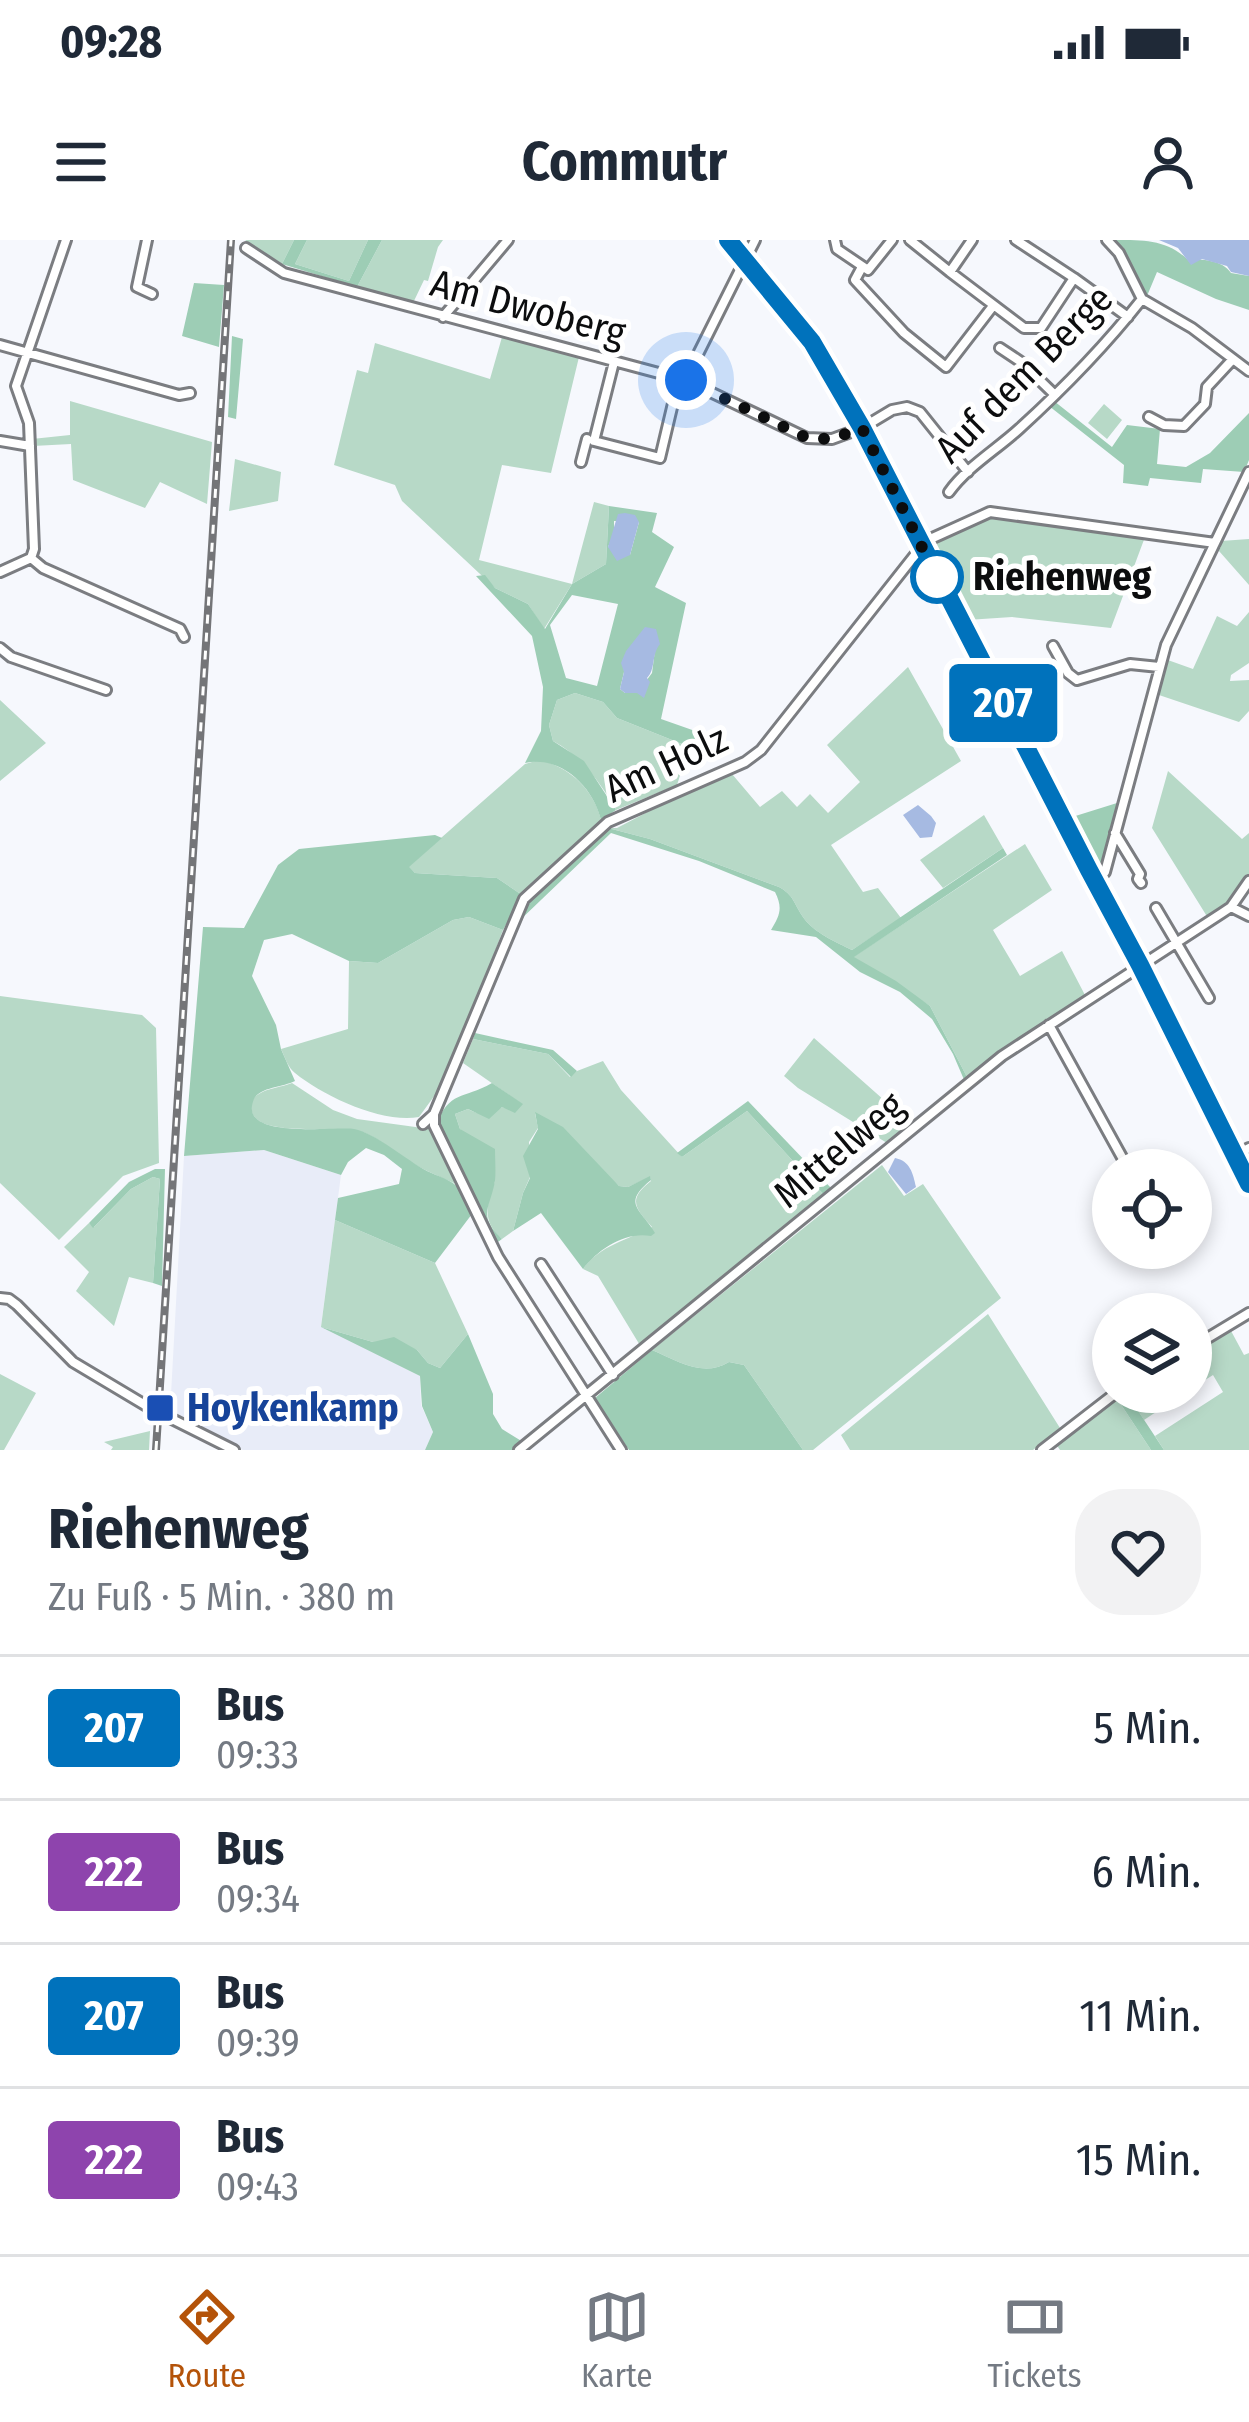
<!DOCTYPE html>
<html lang="de">
<meta charset="utf-8">
<style>
body{margin:0;font-family:"Fira Sans Condensed",sans-serif;background:#f2f2f3;color:#1f2937;height:100vh;display:flex;flex-direction:column;font-size:45px;white-space:nowrap}
*{box-sizing:border-box;margin:0}
p{font-size:39px;color:#747a83}
.icon{flex:none;width:66px;height:66px;fill:none;stroke:currentColor;stroke-width:2;stroke-linecap:round;stroke-linejoin:round}
.map{position:relative;height:1210px;overflow:hidden}
.sheet{display:flex;flex-direction:column;background:#fff;flex:1}
.sheet>*{flex:none}
.badge{padding:0 24px;border-radius:9px;font-size:42px;line-height:78px}
.buttons{position:absolute;left:1092px;top:909px;display:grid;gap:24px}
.buttons a{display:grid;place-items:center;width:120px;height:120px;border-radius:50%;background:#fff;box-shadow:0 6px 18px #0003;font-size:60px}
.you{position:absolute;width:60px;height:60px;margin:-30px;border:9px solid #fff;border-radius:50%;background:#1a73e8;box-shadow:0 0 0 18px #1a73e833}
.map>.badge{position:absolute;translate:-50% -50%;box-shadow:0 0 0 6px #fff}
.round{display:grid;place-items:center;flex:none;width:126px;height:126px;border-radius:48px;background:#f2f2f3}
.summary{display:flex;align-items:center;justify-content:space-between;height:204px;padding:0 48px}
h1{font-size:57px;font-weight:700;line-height:90px}
ul{padding:0;list-style:none}
li{display:flex;align-items:center;gap:36px;height:144px;padding:0 48px;border-top:3px solid #e0e1e3}
li div{flex:1}
li b{display:block;font-size:45px}
li em{font-style:normal}
li .badge{min-width:132px;font-weight:700;text-align:center}
.status{display:flex;justify-content:space-between;align-items:center;height:84px;padding:0 60px;background:#fff;direction:ltr}
.status svg{height:33px;fill:currentColor}
header{display:flex;justify-content:space-between;align-items:center;height:156px;padding:0 48px;background:#fff;font-size:54px;font-weight:700}
.dock{display:flex;justify-content:space-around;align-items:center;height:168px;border-top:3px solid #e0e1e3;background:#fff;font-size:33px;color:#747a83}
.dock a{display:grid;justify-items:center;gap:6px}
.dock .on{color:#b45309}
.map>svg:first-child{display:block}
.built{fill:#e8ecf8}
.green{fill:#b7d9c7}
.forest{fill:#9dcdb5;fill-rule:evenodd}
.water{fill:#a6bae2}
.lines{fill:none;stroke-linecap:round;stroke-linejoin:round}
.minor-casing{stroke:#7b7d81;stroke-width:14}
.minor{stroke:#fff;stroke-width:8}
.rail-casing{stroke:#747578;stroke-width:8}
.rail{stroke:#fff;stroke-width:3;stroke-dasharray:9;stroke-linecap:butt}
.line-casing{stroke:#fff;stroke-width:27}
.line{stroke:#0072bc;stroke-width:18}
.walk{stroke:#0c0d0e;stroke-width:12;stroke-dasharray:0 21.6}
.stop-dot{fill:#fff;stroke:#0072bc;stroke-width:6}
.transit-dot{fill:#1a4fb4;stroke:#fff;stroke-width:4.5}
.labels{text-anchor:middle;dominant-baseline:central;stroke-width:10;stroke-linejoin:round;paint-order:stroke}
.street-label{font-size:39px;fill:#0c0d0e;stroke:#fff}
.stop-label{font-size:39px;font-weight:bold;fill:#0c0d0e;stroke:#fff;text-anchor:start}
.transit-label{font-size:39px;font-weight:bold;fill:#164399;stroke:#fff;text-anchor:start}
</style>
<div class="status"><b>09:28</b><svg viewBox="0 0 49 12"><path d="M0 12V9h3v3zM5 12V6h3v6zM10 12V3h3v9zM15 12V0h3v12zM26 1h20v11H26zM47 4h2v5h-2z"/></svg></div>
<header><svg class="icon" aria-label="menu" viewBox="0 0 24 24"><path d="M4 6h16M4 12h16M4 18h16"/></svg>Commutr<svg class="icon" aria-label="person" viewBox="0 0 24 24"><circle cx="12" cy="8" r="4"/><path d="M4 21q1-7 8-7t8 7"/></svg></header>
<div class="map">
<svg width="1249" height="1210" viewBox="0 0 1249 1210">
<rect width="100%" height="100%" fill="#f6f8fd"/>
<!-- built -->
<path class="built" d="M 264,910 L 341,935 L 321,1086 L 420,1136 L 421,1165 L 433,1192 L 425,1210 L 243,1210 L 170,1173 L 184,916 Z"/>
<!-- green -->
<path class="green" d="M 245,0 L 294,0 L 282,24 Z
M 307,0 L 368,0 L 349,41 L 295,24 Z
M 382,0 L 443,0 L 438,7 L 428,41 L 424,40 L 413,63 L 357,47 Z
M 502,97 L 579,117 L 551,233 L 502,225 L 479,320 L 572,344 L 594,262 L 609,266 L 606,324 L 572,344 L 544,389 L 528,364 L 495,348 L 402,261 L 395,245 L 334,225 L 357,130 L 368,133 L 375,103 L 490,139 Z
M 70,161 L 212,202 L 207,264 L 160,242 L 145,268 L 73,240 L 71,204 L 33,206 L 32,199 L 70,195 Z
M 1104,164 L 1122,180 L 1107,199 L 1088,183 Z
M 235,219 L 281,232 L 278,261 L 229,271 Z
M 987,276 L 1145,297 L 1111,388 L 1012,377 L 967,380 L 928,311 L 933,303 Z
M 1249,299 L 1249,345 L 1219,311 L 1221,301 Z
M 1249,372 L 1249,423 L 1231,435 L 1230,441 L 1249,440 L 1249,471 L 1239,482 L 1156,454 L 1165,419 L 1193,429 L 1217,376 L 1237,386 Z
M 908,427 L 961,521 L 831,605 L 863,652 L 878,648 L 901,678 L 852,710 C 836,702 814,693 803,677 C 794,664 794,655 779,647 L 650,599 L 608,588 L 617,588 L 680,555 L 732,534 L 760,567 L 782,551 L 797,567 L 810,554 L 828,573 L 860,542 L 827,505 Z
M 575,453 L 603,462 L 617,478 L 697,510 L 685,520 L 677,545 L 616,570 C 601,543 581,516 553,501 L 549,485 L 557,460 Z
M 0,460 L 46,503 L 0,541 Z
M 539,520 C 568,526 594,549 601,580 L 522,655 L 497,638 L 415,633 L 408,627 L 525,524 Z
M 1168,531 L 1242,599 L 1249,593 L 1249,639 L 1227,666 L 1208,678 L 1152,588 Z
M 984,575 L 1003,608 L 943,648 L 920,620 Z
M 1025,604 L 1052,650 L 993,690 L 1020,736 L 1062,711 L 1086,757 L 997,812 L 967,837 L 930,766 L 853,717 Z
M 469,677 L 503,690 L 448,837 L 419,877 C 383,884 323,856 295,833 C 288,828 285,817 281,809 L 348,789 L 349,721 L 378,723 L 453,680 Z
M 0,756 L 142,775 L 156,788 L 159,923 L 123,936 L 59,1000 L 0,943 Z
M 814,798 L 911,884 L 887,903 L 798,848 L 784,836 Z
M 473,799 L 548,814 L 570,837 L 577,831 L 603,821 L 621,850 L 682,917 L 747,871 L 826,957 L 644,1101 L 641,1107 L 598,1036 L 583,1029 C 600,1005 628,1000 652,987 C 634,967 628,959 651,941 L 650,937 L 628,947 L 619,946 L 535,873 L 538,888 L 529,902 L 530,937 L 523,953 L 513,991 L 502,999 C 481,981 487,964 495,941 L 460,889 L 455,874 L 468,869 C 480,876 491,875 502,867 L 511,869 L 522,864 L 463,823 Z
M 292,843 L 333,870 L 357,879 L 430,889 L 458,945 C 441,937 423,930 407,920 C 392,911 376,895 359,891 C 336,885 260,898 252,872 C 246,849 278,849 292,843 Z
M 882,925 L 904,956 L 923,944 L 1001,1058 L 813,1210 L 803,1210 L 744,1125 L 729,1122 C 703,1138 678,1121 652,1110 Z
M 153,937 L 160,939 L 153,1043 L 129,1037 L 114,1086 L 76,1051 L 89,1032 L 64,1007 L 89,983 L 94,987 L 131,949 Z
M 335,980 L 435,1023 L 468,1094 L 440,1128 L 428,1123 L 417,1110 L 373,1102 L 321,1087 Z
M 988,1074 L 1060,1188 L 1033,1210 L 850,1210 L 841,1195 Z
M 1230,1089 L 1244,1115 L 1249,1113 L 1249,1210 L 1164,1210 L 1155,1196 L 1223,1152 L 1213,1135 L 1191,1149 L 1191,1113 Z
M 0,1134 L 36,1153 L 4,1210 L 0,1210 Z
M 1130,1152 L 1186,1152 L 1144,1180 L 1127,1154 Z
M 1116,1157 L 1151,1210 L 1060,1210 L 1056,1204 Z
M 150,1191 L 149,1210 L 111,1210 L 113,1207 L 104,1202 Z"/>
<!-- forest -->
<path class="forest" d="M 294,0 L 307,0 L 295,24 L 349,41 L 368,0 L 382,0 L 357,47 L 282,24 Z
M 1116,0 C 1144,0 1167,0 1187,19 C 1201,19 1223,20 1231,33 L 1249,36 L 1249,70 L 1216,59 L 1157,32 L 1147,56 Z
M 194,43 L 224,45 L 219,107 L 182,96 Z
M 232,96 L 243,99 L 236,179 L 228,177 Z
M 1054,161 L 1112,207 L 1127,185 L 1160,189 L 1157,224 L 1186,227 L 1210,213 L 1249,173 L 1249,220 L 1244,232 L 1203,229 L 1201,243 L 1150,238 L 1148,246 L 1123,243 L 1124,225 L 1049,166 Z
M 609,266 L 657,273 L 652,292 L 674,307 L 655,347 L 686,363 L 661,479 L 698,492 L 697,510 L 617,478 L 603,462 L 575,453 L 557,460 L 549,485 L 553,501 L 584,521 L 616,570 L 601,580 C 593,546 560,515 525,523 L 541,491 L 543,447 L 532,396 L 476,336 L 485,335 L 495,348 L 528,364 L 545,389 L 572,344 L 606,324 ZM 614,281 L 639,282 L 630,315 L 608,307 L 614,293 ZM 572,355 L 618,364 L 597,446 L 566,438 L 550,385 ZM 655,410 L 652,433 L 637,453 L 625,453 L 620,449 L 624,432 Z
M 1117,563 L 1120,564 L 1102,629 L 1096,630 L 1069,578 Z
M 608,588 L 650,599 L 779,647 C 794,655 794,664 803,677 C 814,693 836,702 852,710 L 1003,608 L 1007,615 L 854,717 L 896,741 L 930,766 L 967,837 L 965,842 L 953,814 L 932,779 L 900,752 L 860,732 L 816,697 L 771,690 C 780,675 783,668 775,652 L 699,621 L 611,593 L 518,682 L 527,660 Z
M 435,595 L 442,598 L 409,627 L 415,633 L 497,638 L 522,655 L 503,690 L 469,677 L 453,680 L 378,723 L 349,721 L 292,694 L 264,700 L 252,736 L 276,785 L 281,809 L 295,841 C 284,847 260,847 254,859 C 236,901 335,886 354,889 C 376,893 406,920 427,931 C 437,936 453,940 459,949 C 465,956 468,966 472,974 L 435,1023 L 335,980 L 338,958 L 399,944 L 402,929 L 384,915 L 366,908 L 348,922 L 341,935 L 264,910 L 184,916 L 203,687 L 244,688 L 278,625 L 299,609 Z
M 475,793 L 553,810 L 577,831 L 571,837 L 548,814 L 473,799 Z
M 492,843 L 523,864 L 515,873 L 502,867 L 489,879 L 468,869 L 455,874 L 460,889 L 495,909 C 495,919 496,931 495,941 C 490,969 477,975 502,999 L 495,1004 L 436,885 C 450,850 462,860 492,843 Z
M 748,861 L 831,948 L 826,957 L 747,871 L 682,917 L 677,913 Z
M 535,872 L 563,887 L 619,946 L 628,947 L 650,936 L 651,940 C 621,964 641,969 655,993 L 651,996 C 626,991 598,1009 583,1029 L 541,973 L 513,991 L 523,953 L 530,938 L 523,916 L 538,889 Z
M 155,929 L 165,929 L 162,1046 L 153,1043 L 160,939 L 153,937 L 131,949 L 93,988 L 89,983 L 129,942 Z
M 321,1087 L 373,1102 L 394,1097 L 417,1110 L 428,1123 L 440,1128 L 468,1094 L 493,1154 L 493,1174 L 502,1189 L 523,1202 L 513,1210 L 425,1210 L 433,1192 L 422,1166 L 420,1136 Z
M 652,1110 C 678,1121 703,1138 729,1122 L 744,1125 L 803,1210 L 629,1210 L 595,1158 Z
M 1127,1154 L 1164,1210 L 1151,1210 L 1116,1157 Z"/>
<!-- water -->
<path class="water" d="M 1159,0 L 1249,0 L 1249,36 L 1231,32 L 1227,26 L 1202,19 L 1191,25 L 1178,8 Z
M 625,273 L 635,275 L 639,282 L 630,315 L 617,321 L 608,307 L 618,274 Z
M 645,387 L 656,389 L 660,404 C 651,415 656,429 647,438 L 650,442 L 644,458 L 637,453 L 625,453 L 620,449 L 624,432 L 621,423 L 626,411 Z
M 918,565 L 931,576 L 936,583 L 932,597 L 920,598 L 903,575 Z
M 895,918 C 910,921 913,933 916,947 L 906,954 L 888,932 Z"/>
<g class="lines">
<!-- minor casing -->
<g class="minor-casing">
<path id="minor" d="M 147,0 L 137,47 L 152,54
M 728,0 L 805,93 L 862,188 L 1140,725 L 1249,944
M 835,0 L 837,9 L 868,30 L 892,0
M 910,0 L 950,32 L 972,0
M 1107,0 L 1119,13 L 1142,59 L 1192,88 L 1249,131
M 246,8 L 284,33 L 685,140 L 807,198 L 832,199 L 862,188 L 892,170 L 907,167 L 920,172 L 968,232
M 862,27 L 855,40 L 904,93 L 946,127 L 993,66
M 950,32 L 1024,88 L 1041,88 L 1074,38 L 1016,0
M 1074,38 L 1128,77
M 443,77 L 508,0
M 0,105 L 179,155 L 190,153
M 1000,108 L 1021,122 L 1055,155
M 614,122 L 594,201 L 660,218 L 679,138
M 685,140 L 755,0
M 1149,177 L 1164,185 L 1184,186 L 1205,164 L 1207,147 L 1233,119
M 0,201 L 30,206
M 581,222 L 587,199
M 949,252 C 967,227 996,210 1019,189 C 1063,149 1105,106 1142,59
M 31,318 L 34,309 L 29,183 L 16,146 L 66,0
M 31,318 L 43,328 L 180,389 L 184,397
M 0,332 L 31,318
M 1053,406 L 1068,433 L 1077,440 L 1130,424 L 1159,427
M 0,408 L 11,417 L 106,450
M 1115,593 L 1140,634 L 1138,639 L 1141,643
M 1096,641 L 1105,632 L 1166,405 L 1249,232
M 1231,667 L 1249,676
M 1156,668 L 1209,758
M 1049,785 L 1129,930
M 434,875 L 434,885 L 498,1017 L 621,1210
M 423,884 L 434,874 L 524,659 L 608,582 L 745,522 L 761,510 L 926,301 L 990,272 L 1215,303
M 1235,915 L 1249,908
M 1163,1008 L 1159,1014 L 1162,1020 L 1173,1015 L 1168,1008
M 541,1024 L 613,1135
M 0,1058 L 9,1059 L 17,1065 L 73,1122 L 150,1168 L 234,1210
M 1191,1108 L 1249,1073
M 519,1210 L 1002,816 L 1222,673 L 1231,667 L 1249,641
M 1042,1210 L 1117,1152"/>
</g>
<!-- minor -->
<use href="#minor" class="minor"/>
<!-- rail casing -->
<g class="rail-casing">
<path id="rail" d="M 156,1210 L 231,0"/>
</g>
<!-- rail -->
<use href="#rail" class="rail"/>
</g>
<g class="lines">
<!-- line casing -->
<g class="line-casing">
<path id="line" d="M 728,0 L 812,102 L 862,188 L 1089,630 L 1140,725 L 1249,944"/>
</g>
<!-- line -->
<use href="#line" class="line"/>
<!-- walk -->
<path class="walk" d="M 686,140 L 807,198 L 832,199 L 862,188 L 937,337"/>
</g>
<!-- markers -->
<circle class="stop-dot" cx="937" cy="337" r="24"/>
<rect class="transit-dot" x="145" y="1153" width="30" height="30" rx="6"/>
<g class="labels">
<!-- street labels -->
<g class="street-label">
<text transform="translate(528 68) rotate(15)">Am Dwoberg</text>
<text transform="translate(1024 134) rotate(-45)">Auf dem Berge</text>
<text transform="translate(666 524) rotate(-25)">Am Holz</text>
<text transform="translate(839 910) rotate(-40)">Mittelweg</text>
</g>
<!-- stop labels -->
<g class="stop-label">
<text x="973" y="337">Riehenweg</text>
</g>
<!-- transit labels -->
<g class="transit-label">
<text x="187" y="1168">Hoykenkamp</text>
</g>
</g>
</svg>
<div class="buttons">
<a><svg class="icon" aria-label="locate" viewBox="0 0 24 24"><circle cx="12" cy="12" r="6"/><path d="M12 2v4M12 18v4M2 12h4M18 12h4"/></svg></a>
<a><svg class="icon" aria-label="layers" viewBox="0 0 24 24"><path d="M12 4l9 5-9 5-9-5zM3 14l9 5 9-5"/></svg></a>
</div>
<div class="you" style="left:686px;top:140px"></div>
<b class="badge" style="left:1003px;top:463px;background:#0072bc;color:#fff">207</b>
</div>
<section class="sheet">
<div class="summary"><div><h1>Riehenweg</h1><p>Zu Fuß · 5 Min. · 380 m</p></div><a class="round"><svg class="icon" aria-label="heart" viewBox="0 0 24 24"><path d="M12 20l-8-8c-3-5 5-10 8-4 3-6 11-1 8 4z"/></svg></a></div>
<ul>
<li><span class="badge" style="background:#0072bc;color:#fff">207</span><div><b>Bus</b><p>09:33</p></div><em>5 Min.</em></li>
<li><span class="badge" style="background:#8e44ad;color:#fff">222</span><div><b>Bus</b><p>09:34</p></div><em>6 Min.</em></li>
<li><span class="badge" style="background:#0072bc;color:#fff">207</span><div><b>Bus</b><p>09:39</p></div><em>11 Min.</em></li>
<li><span class="badge" style="background:#8e44ad;color:#fff">222</span><div><b>Bus</b><p>09:43</p></div><em>15 Min.</em></li>
</ul>
</section>
<nav class="dock">
<a class="on"><svg class="icon" aria-label="directions" viewBox="0 0 24 24"><path d="M12 3l9 9-9 9-9-9zM9 14v-3h6M13 9l2 2-2 2"/></svg>Route</a>
<a><svg class="icon" aria-label="map" viewBox="0 0 24 24"><path d="M3 6l6-2 6 2 6-2v14l-6 2-6-2-6 2zM9 4v14M15 6v14"/></svg>Karte</a>
<a><svg class="icon" aria-label="tickets" viewBox="0 0 24 24"><path d="M3 7h18v10H3zM15 7v10"/></svg>Tickets</a>
</nav>
